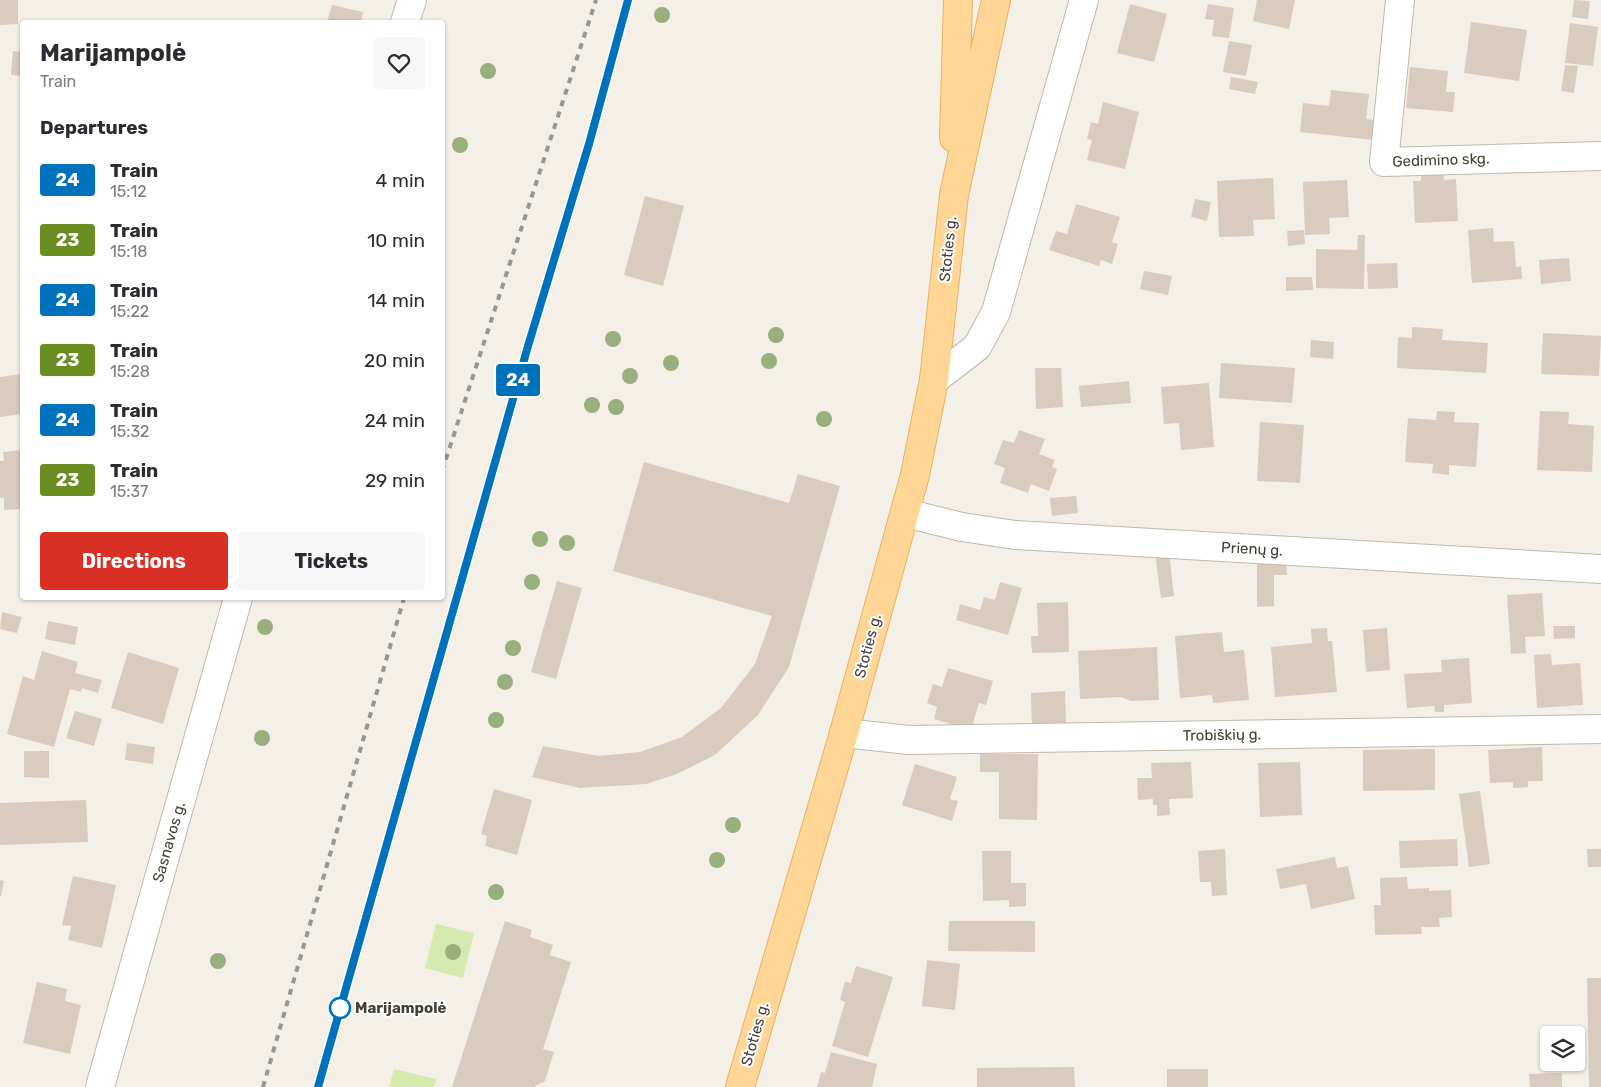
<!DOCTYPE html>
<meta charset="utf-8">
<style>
body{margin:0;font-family:Rubik,sans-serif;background:#f7f7f7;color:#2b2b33;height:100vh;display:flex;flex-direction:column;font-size:19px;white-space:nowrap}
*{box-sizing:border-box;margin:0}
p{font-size:16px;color:#7c7c81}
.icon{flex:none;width:28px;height:28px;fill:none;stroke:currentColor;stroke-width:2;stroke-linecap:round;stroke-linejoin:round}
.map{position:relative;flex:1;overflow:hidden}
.details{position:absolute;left:20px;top:20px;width:425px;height:580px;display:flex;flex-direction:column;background:#fff;border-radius:5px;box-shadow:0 1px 4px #0004}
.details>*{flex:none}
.badge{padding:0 10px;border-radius:4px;font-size:18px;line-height:32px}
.controls{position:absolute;left:1540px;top:1026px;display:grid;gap:10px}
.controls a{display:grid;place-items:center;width:45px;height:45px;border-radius:5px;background:#fff;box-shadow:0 1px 4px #0004;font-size:25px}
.map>.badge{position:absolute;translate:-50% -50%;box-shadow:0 0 0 2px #fff}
h2{padding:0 20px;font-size:19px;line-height:45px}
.round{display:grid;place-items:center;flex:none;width:52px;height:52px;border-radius:5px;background:#f7f7f7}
.headline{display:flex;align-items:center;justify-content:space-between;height:85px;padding:0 20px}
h1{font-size:24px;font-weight:700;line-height:38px}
.button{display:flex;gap:10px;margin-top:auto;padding:10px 20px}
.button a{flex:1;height:58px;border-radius:5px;background:#d93025;color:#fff;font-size:20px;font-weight:700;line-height:58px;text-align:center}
.button a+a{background:#f7f7f7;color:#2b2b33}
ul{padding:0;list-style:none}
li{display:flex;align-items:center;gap:15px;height:60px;padding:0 20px}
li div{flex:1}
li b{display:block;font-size:19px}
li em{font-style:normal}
li .badge{min-width:55px;font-weight:700;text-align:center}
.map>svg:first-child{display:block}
.green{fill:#d5eaae}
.building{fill:#d9ccbf}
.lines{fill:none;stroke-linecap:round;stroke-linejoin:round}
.street-casing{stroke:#c3b8ac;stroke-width:30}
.primary-casing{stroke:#e8b261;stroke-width:30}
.street{stroke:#fff;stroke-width:28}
.primary{stroke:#ffd695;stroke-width:28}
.rail{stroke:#969696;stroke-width:4;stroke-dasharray:6 6;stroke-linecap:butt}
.tree{fill:#99af7d}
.line-casing{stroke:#fff;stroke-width:11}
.line{stroke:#0072bc;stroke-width:8}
.stop-dot{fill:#fff;stroke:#0072bc;stroke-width:2.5}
.labels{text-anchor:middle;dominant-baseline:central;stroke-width:4;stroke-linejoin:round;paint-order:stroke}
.street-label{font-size:15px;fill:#473e35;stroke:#fff}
.stop-label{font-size:15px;font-weight:bold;fill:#473e35;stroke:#fff;text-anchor:start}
</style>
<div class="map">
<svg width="1601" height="1087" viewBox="0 0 1601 1087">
<rect width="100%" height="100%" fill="#f4efe7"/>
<!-- green -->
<path class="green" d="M 436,924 L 474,933 L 463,978 L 425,968 Z
M 394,1069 L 436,1079 L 434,1087 L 389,1087 Z"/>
<!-- building -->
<path class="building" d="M 0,0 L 18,0 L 18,24 L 0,25 Z
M 1257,0 L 1295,0 L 1289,29 L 1253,21 Z
M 1574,0 L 1590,1 L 1588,19 L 1572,17 Z
M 1130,4 L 1167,14 L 1154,62 L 1117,53 Z
M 1208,4 L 1234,8 L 1229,38 L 1212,36 L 1214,20 L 1205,19 Z
M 332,5 L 363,12 L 361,22 L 327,22 Z
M 1471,22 L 1527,30 L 1519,81 L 1464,73 Z
M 1570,23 L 1598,27 L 1593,66 L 1565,63 Z
M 1229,41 L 1252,45 L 1246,76 L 1223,72 Z
M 13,51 L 22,52 L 22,76 L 11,75 Z
M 1565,65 L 1578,66 L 1574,93 L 1561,91 Z
M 1410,67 L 1448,71 L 1446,92 L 1455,92 L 1453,112 L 1406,108 Z
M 1231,77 L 1258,82 L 1255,94 L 1229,89 Z
M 1331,90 L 1369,94 L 1366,119 L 1376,120 L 1374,140 L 1300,132 L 1303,103 L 1329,106 Z
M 1103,102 L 1139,112 L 1125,169 L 1087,160 L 1092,140 L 1087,139 L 1091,122 L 1098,124 Z
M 1443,171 L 1444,180 L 1456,179 L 1458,221 L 1415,223 L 1413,181 L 1421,181 L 1421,173 Z
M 1273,178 L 1275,219 L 1253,220 L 1254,236 L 1219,237 L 1217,181 Z
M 1347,180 L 1349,217 L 1329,218 L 1330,234 L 1305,235 L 1303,182 Z
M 645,196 L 684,206 L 663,286 L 624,275 Z
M 1195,199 L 1211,202 L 1207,221 L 1191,217 Z
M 1076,204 L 1120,217 L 1112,242 L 1118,244 L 1112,264 L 1101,260 L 1099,266 L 1049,250 L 1056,231 L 1067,234 Z
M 1493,228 L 1494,242 L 1514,241 L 1516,267 L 1521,266 L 1522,279 L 1472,283 L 1468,230 Z
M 1304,230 L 1305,244 L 1288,246 L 1287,231 Z
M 1358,235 L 1365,235 L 1364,289 L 1316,288 L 1316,249 L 1357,250 Z
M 1569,258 L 1571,281 L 1541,284 L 1539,260 Z
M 1397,263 L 1398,288 L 1368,289 L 1367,264 Z
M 1144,271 L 1172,276 L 1168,295 L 1140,289 Z
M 1286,277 L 1312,277 L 1313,290 L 1286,291 Z
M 1412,327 L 1443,329 L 1442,340 L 1488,343 L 1486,373 L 1397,368 L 1398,337 L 1412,338 Z
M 1543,333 L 1601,336 L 1599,376 L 1541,374 Z
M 1311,340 L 1334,342 L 1333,359 L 1310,357 Z
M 1221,363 L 1295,368 L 1292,403 L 1219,398 Z
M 1035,368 L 1061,368 L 1063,407 L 1036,409 Z
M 22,374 L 22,414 L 0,417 L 0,377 Z
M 1129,381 L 1131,403 L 1081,407 L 1079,386 Z
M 1209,383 L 1214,447 L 1181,450 L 1179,423 L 1164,424 L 1161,387 Z
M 1437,411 L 1455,412 L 1454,422 L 1479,423 L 1476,467 L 1449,465 L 1449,475 L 1432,473 L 1433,464 L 1405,462 L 1408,418 L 1436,420 Z
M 1540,411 L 1569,412 L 1568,424 L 1594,426 L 1592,472 L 1537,470 Z
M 1260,422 L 1304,425 L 1300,483 L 1257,481 Z
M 1019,430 L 1045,439 L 1039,454 L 1055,460 L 1052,467 L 1057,469 L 1049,491 L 1031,484 L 1028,493 L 1000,483 L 1005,468 L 994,464 L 1003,440 L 1014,443 Z
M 22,450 L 22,509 L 4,510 L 4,498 L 0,498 L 0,461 L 4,461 L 3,452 Z
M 644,462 L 789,503 L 798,474 L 840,486 L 789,667 L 758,715 L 715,755 L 677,774 L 646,784 L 580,788 L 532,777 L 543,746 L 599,756 L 640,752 L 682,737 L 721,708 L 755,664 L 772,616 L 613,571 Z
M 1076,496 L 1078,513 L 1052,516 L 1050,498 Z
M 1169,552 L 1174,596 L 1161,598 L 1155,554 Z
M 1286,562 L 1287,575 L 1274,575 L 1274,606 L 1257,607 L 1257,563 Z
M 557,581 L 582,588 L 556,679 L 531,672 Z
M 1000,582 L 1022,588 L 1008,635 L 956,620 L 960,604 L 980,610 L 984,597 L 995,600 Z
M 1542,593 L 1545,636 L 1525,637 L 1526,653 L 1511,654 L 1507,595 Z
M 1068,602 L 1069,652 L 1032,653 L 1031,636 L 1038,636 L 1037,603 Z
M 2,612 L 22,617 L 17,633 L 0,629 Z
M 48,621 L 78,627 L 75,645 L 45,639 Z
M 1553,626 L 1575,626 L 1575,638 L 1554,639 Z
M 1327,628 L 1328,641 L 1332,641 L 1337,692 L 1275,697 L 1271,647 L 1312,643 L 1311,629 Z
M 1387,628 L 1390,670 L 1366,672 L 1363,630 Z
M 1222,632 L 1224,652 L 1244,650 L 1249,700 L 1213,703 L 1212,695 L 1180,698 L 1175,636 Z
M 1157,647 L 1159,700 L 1131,701 L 1121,697 L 1080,699 L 1078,651 Z
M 42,651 L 78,662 L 75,673 L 102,680 L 98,693 L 82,688 L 81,692 L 70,689 L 54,747 L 7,734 L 23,676 L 34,680 Z
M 128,652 L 179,668 L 163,724 L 111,708 Z
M 1551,654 L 1552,665 L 1580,663 L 1583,705 L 1537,708 L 1534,655 Z
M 1469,658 L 1472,703 L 1444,705 L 1444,712 L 1435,712 L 1434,706 L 1407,708 L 1404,674 L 1442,672 L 1441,660 Z
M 948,668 L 993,681 L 986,705 L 979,703 L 971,730 L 934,719 L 937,707 L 927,703 L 933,684 L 942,687 Z
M 1065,691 L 1066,727 L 1032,728 L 1031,693 Z
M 75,711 L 102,719 L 94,746 L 66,738 Z
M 127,743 L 155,747 L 153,764 L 125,760 Z
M 1542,747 L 1543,781 L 1528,781 L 1528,787 L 1513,788 L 1513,782 L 1490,783 L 1488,750 Z
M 1435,749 L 1435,790 L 1363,791 L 1363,750 Z
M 24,751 L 49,751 L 49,778 L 24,777 Z
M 980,754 L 1038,754 L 1037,820 L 999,819 L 999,772 L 980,772 Z
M 1191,762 L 1193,798 L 1169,799 L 1170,815 L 1157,816 L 1157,805 L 1153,805 L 1153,799 L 1138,800 L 1137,778 L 1152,778 L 1151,763 Z
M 1300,762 L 1302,815 L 1260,817 L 1258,763 Z
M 915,764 L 957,777 L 950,799 L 958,801 L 952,821 L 902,805 Z
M 494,789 L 532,800 L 517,855 L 485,846 L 487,836 L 481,834 Z
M 1480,791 L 1490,864 L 1469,867 L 1459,794 Z
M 86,800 L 88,842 L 0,845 L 0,803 Z
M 1457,839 L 1458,866 L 1400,868 L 1399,841 Z
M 1225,849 L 1227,895 L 1212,896 L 1211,882 L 1200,882 L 1198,851 Z
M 1587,849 L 1601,849 L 1601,867 L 1588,867 Z
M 982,851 L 1011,851 L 1011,883 L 1026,883 L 1026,906 L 1009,907 L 1009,900 L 983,901 Z
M 1335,857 L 1337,868 L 1348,866 L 1355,899 L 1311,909 L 1306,884 L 1280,889 L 1276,869 Z
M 73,876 L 116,885 L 102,948 L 68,940 L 71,926 L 62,925 Z
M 1407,877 L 1408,889 L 1429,888 L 1429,891 L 1451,890 L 1452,917 L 1439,918 L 1440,927 L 1421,927 L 1422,934 L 1375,935 L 1374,905 L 1381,905 L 1380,878 Z
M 0,880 L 4,881 L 1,896 L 0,896 Z
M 505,921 L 532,930 L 530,937 L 553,945 L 550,955 L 571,962 L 543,1049 L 554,1052 L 545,1081 L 534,1087 L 452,1087 Z
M 949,921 L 1035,921 L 1035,952 L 948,951 Z
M 927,960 L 960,964 L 955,1010 L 922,1006 Z
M 856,966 L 893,977 L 868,1057 L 832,1046 L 845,1002 L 840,1000 L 845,982 L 851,983 Z
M 1587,978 L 1601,978 L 1601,1087 L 1589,1087 Z
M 37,982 L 67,989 L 65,1001 L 81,1005 L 70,1054 L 23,1043 Z
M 831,1052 L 877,1064 L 872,1087 L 817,1087 L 821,1072 L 825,1073 Z
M 1074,1067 L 1075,1087 L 977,1087 L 977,1068 Z
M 1167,1069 L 1208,1069 L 1208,1087 L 1167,1087 Z
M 1562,1073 L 1562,1087 L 1530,1087 L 1529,1074 Z"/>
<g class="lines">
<!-- street casing -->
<g class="street-casing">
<path id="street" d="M 1400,0 L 1384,162 L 1601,156
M 405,22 L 412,0
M 934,380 L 977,347 L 996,312 L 1084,0
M 905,513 L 962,527 L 1015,535 L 1601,569
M 844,733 L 909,740 L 1601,729
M 100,1087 L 238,598"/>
</g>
<!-- primary casing -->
<g class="primary-casing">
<path id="primary" d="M 954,138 L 958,0
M 740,1087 L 844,733 L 915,475 L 934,380 L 954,195 L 996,0"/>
</g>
<!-- street -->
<use href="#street" class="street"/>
<!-- primary -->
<use href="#primary" class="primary"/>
<!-- rail -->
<path class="rail" d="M 442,471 L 596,0
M 263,1087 L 404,598
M 317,1087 L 528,346 L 589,143 L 628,0"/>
</g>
<!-- trees -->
<g class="tree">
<circle cx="662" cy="15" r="8"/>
<circle cx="488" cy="71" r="8"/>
<circle cx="460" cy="145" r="8"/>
<circle cx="776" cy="335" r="8"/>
<circle cx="613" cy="339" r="8"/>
<circle cx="769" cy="361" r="8"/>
<circle cx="671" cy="363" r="8"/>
<circle cx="630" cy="376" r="8"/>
<circle cx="592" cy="405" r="8"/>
<circle cx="616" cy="407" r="8"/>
<circle cx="824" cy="419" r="8"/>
<circle cx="540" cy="539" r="8"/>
<circle cx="567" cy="543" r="8"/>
<circle cx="532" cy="582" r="8"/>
<circle cx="265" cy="627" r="8"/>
<circle cx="513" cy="648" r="8"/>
<circle cx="505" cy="682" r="8"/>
<circle cx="496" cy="720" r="8"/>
<circle cx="262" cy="738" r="8"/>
<circle cx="733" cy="825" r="8"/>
<circle cx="717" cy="860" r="8"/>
<circle cx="496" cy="892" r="8"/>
<circle cx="453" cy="952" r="8"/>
<circle cx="218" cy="961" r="8"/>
</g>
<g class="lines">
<!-- line casing -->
<g class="line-casing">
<path id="line" d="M 318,1087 L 528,346 L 589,144 L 628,0"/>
</g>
<!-- line -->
<use href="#line" class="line"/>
</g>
<!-- markers -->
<circle class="stop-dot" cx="340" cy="1008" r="10"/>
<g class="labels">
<!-- street labels -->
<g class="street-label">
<text transform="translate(1441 160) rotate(-2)">Gedimino skg.</text>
<text transform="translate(948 249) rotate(-84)">Stoties g.</text>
<text transform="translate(1252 549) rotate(3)">Prienų g.</text>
<text transform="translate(868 646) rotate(-75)">Stoties g.</text>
<text transform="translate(1222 735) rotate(-1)">Trobiškių g.</text>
<text transform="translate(169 842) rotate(-74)">Sasnavos g.</text>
<text transform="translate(755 1034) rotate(-74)">Stoties g.</text>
</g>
<!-- stop labels -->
<g class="stop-label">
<text x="355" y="1008">Marijampolė</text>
</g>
</g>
</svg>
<div class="controls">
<a><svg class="icon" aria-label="layers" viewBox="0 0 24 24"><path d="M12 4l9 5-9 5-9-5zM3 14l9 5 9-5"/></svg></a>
</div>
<b class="badge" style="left:518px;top:380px;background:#0072bc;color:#fff">24</b>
<section class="details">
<div class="headline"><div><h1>Marijampolė</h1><p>Train</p></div><a class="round"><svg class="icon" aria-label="heart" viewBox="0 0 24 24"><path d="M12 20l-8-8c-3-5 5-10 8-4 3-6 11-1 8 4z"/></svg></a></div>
<h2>Departures</h2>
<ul>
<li><span class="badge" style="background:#0072bc;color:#fff">24</span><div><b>Train</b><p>15:12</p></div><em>4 min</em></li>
<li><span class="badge" style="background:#6b8e23;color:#fff">23</span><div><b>Train</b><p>15:18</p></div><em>10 min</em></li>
<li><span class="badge" style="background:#0072bc;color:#fff">24</span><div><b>Train</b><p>15:22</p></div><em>14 min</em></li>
<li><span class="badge" style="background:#6b8e23;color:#fff">23</span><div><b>Train</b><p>15:28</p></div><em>20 min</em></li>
<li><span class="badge" style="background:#0072bc;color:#fff">24</span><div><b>Train</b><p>15:32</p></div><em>24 min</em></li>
<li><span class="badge" style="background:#6b8e23;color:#fff">23</span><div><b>Train</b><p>15:37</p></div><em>29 min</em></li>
</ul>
<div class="button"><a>Directions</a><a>Tickets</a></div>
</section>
</div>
